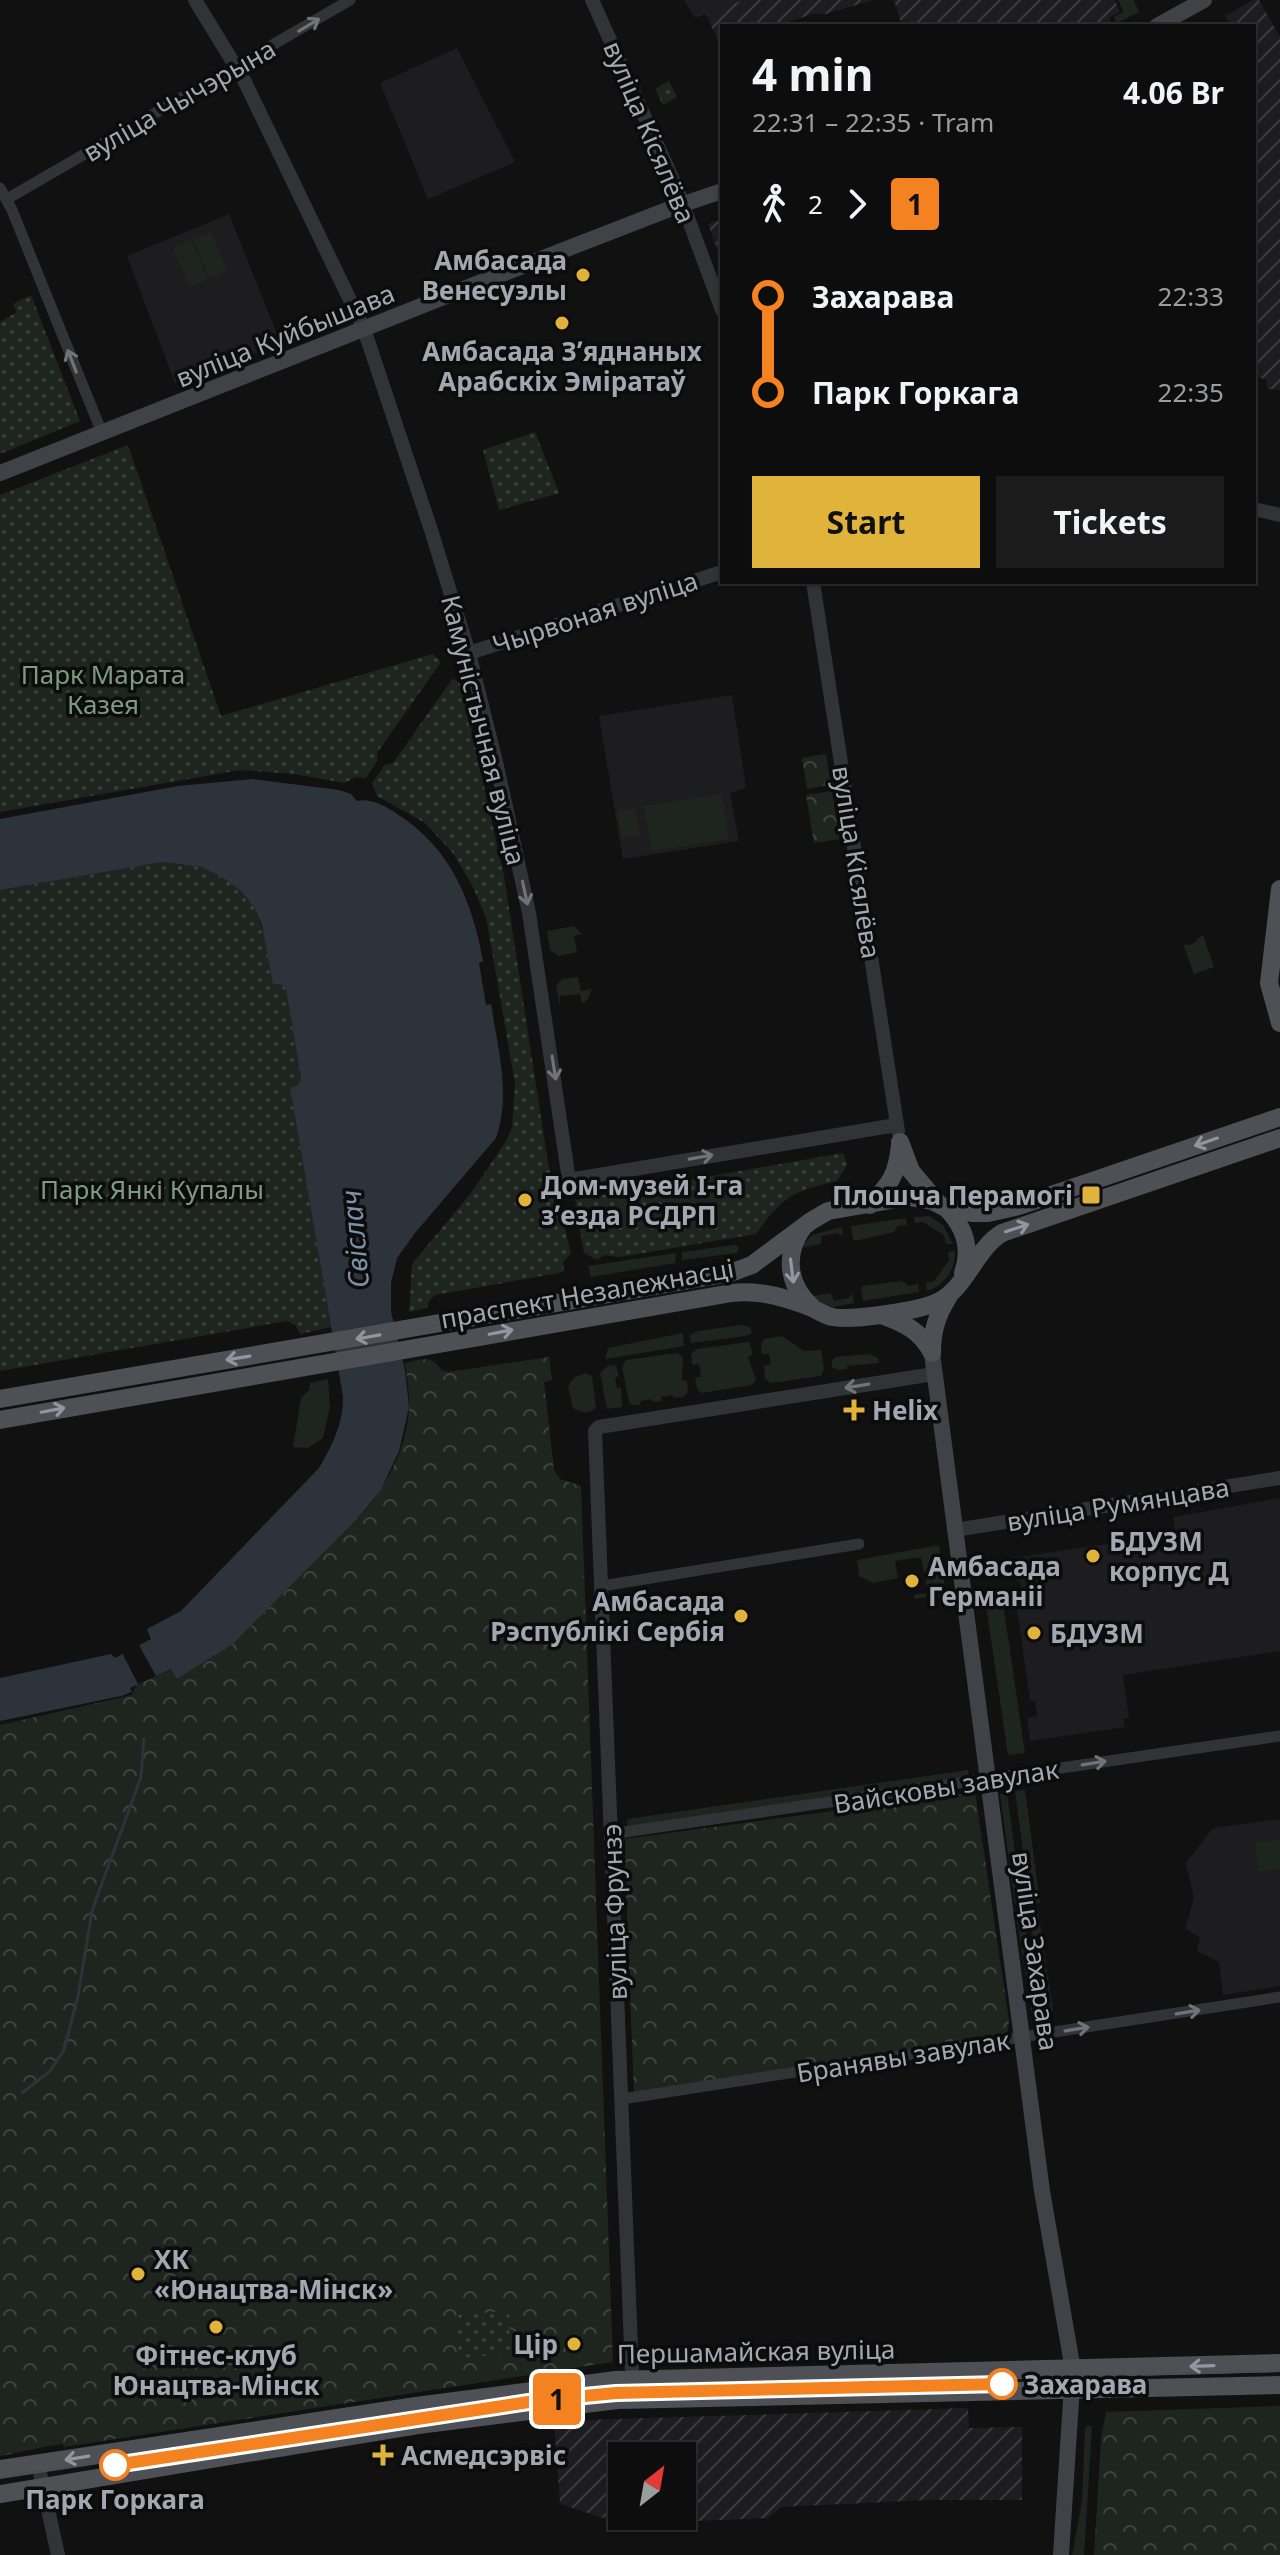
<!DOCTYPE html>
<meta charset="utf-8">
<style>
body{margin:0;font-family:"Noto Sans",sans-serif;background:#1b1b1c;color:#f1f3f6;height:100vh;display:flex;flex-direction:column;font-size:30px;white-space:nowrap}
*{box-sizing:border-box;margin:0}
p{font-size:26px;color:#9a9c9e}
.icon{flex:none;width:44px;height:44px;fill:none;stroke:currentColor;stroke-width:2;stroke-linecap:round;stroke-linejoin:round}
.map{position:relative;flex:1;overflow:hidden}
.panel{position:absolute;left:720px;top:24px;width:536px;height:560px;display:flex;flex-direction:column;background:#0d0d0e;border-radius:0px;box-shadow:0 2px 6px #0004,0 0 0 2px #2d2d2e}
.panel>*{flex:none}
.badge{padding:0 16px;border-radius:6px;font-size:28px;line-height:52px}
.needle{width:52px;rotate:31deg}
.buttons{position:absolute;left:608px;top:2442px;display:grid;gap:16px}
.buttons a{display:grid;place-items:center;width:88px;height:88px;border-radius:0px;background:#0d0d0e;box-shadow:0 2px 6px #0004,0 0 0 2px #2d2d2e;font-size:40px}
.map>.badge{position:absolute;translate:-50% -50%;box-shadow:0 0 0 4px #fff}
.legs{display:flex;align-items:center;gap:12px;height:88px;padding:0 32px;font-size:26px}
.legs p{margin-inline-start:auto}
.summary{display:flex;align-items:center;justify-content:space-between;height:136px;padding:0 32px}
h1{font-size:44px;font-weight:700;line-height:60px}
.action{display:flex;gap:16px;margin-top:auto;padding:16px 32px}
.action a{flex:1;height:92px;border-radius:0px;background:#e0b33b;color:#111;font-size:32px;font-weight:700;line-height:92px;text-align:center}
.action a+a{background:#1b1b1c;color:#f1f3f6}
ul{padding:0 32px;list-style:none}
li{display:flex;align-items:center;gap:28px;height:96px;font-size:30px}
li i{display:grid;place-items:center;width:12px;height:100%;margin:0 10px;background:currentColor}
li i::after{content:'';width:20px;height:20px;margin:-10px;border:6px solid;border-radius:50%;background:#0d0d0e}
li p{margin-inline-start:auto}
li:first-child i{background:linear-gradient(#0000 50%,currentColor 0)}
li:last-child i{background:linear-gradient(currentColor 50%,#0000 0)}
.map>svg:first-child{display:block}
.built{fill:#1d1d1f}
.industrial{fill:url(#industrial-furrows);fill-rule:evenodd}
.green{fill:#1e251f}
.forest{fill:url(#forest-crowns)}
.park{fill:url(#park-dots)}
.water{fill:#2c333a}
.pier{fill:#111112}
.lines{fill:none;stroke-linecap:round;stroke-linejoin:round}
.stream{stroke:#2c333a;stroke-width:3}
.minor{stroke:#323337;stroke-width:11}
.tertiary{stroke:#323337;stroke-width:14}
.secondary{stroke:#414247;stroke-width:16}
.primary{stroke:#4f5056;stroke-width:18}
.tram{stroke:#4c4d52;stroke-width:2}
.oneway{stroke:#71737b}
.oneway2{stroke:#9396a0}
.line-1-casing{stroke:#fff;stroke-width:18}
.line-1{stroke:#f58220;stroke-width:12}
.poi-dot{fill:#e0b33b;stroke:#0c0c0d;stroke-width:3}
.stop-1-dot{fill:#fff;stroke:#f58220;stroke-width:4}
.labels{text-anchor:middle;dominant-baseline:central;stroke-width:7;stroke-linejoin:round;paint-order:stroke}
.street-label{font-size:26px;fill:#a4a7b2;stroke:#0c0c0d}
.poi-label{font-size:26px;font-weight:bold;fill:#a4a7b2;stroke:#0c0c0d;text-anchor:start}
.park-label{font-size:26px;fill:#7c9b80;stroke:#0c0c0d}
.stop-label{font-size:26px;font-weight:bold;fill:#a4a7b2;stroke:#0c0c0d;text-anchor:start}
.water-label{font-size:28px;font-style:italic;fill:#7d92aa;stroke:#0c0c0d}
</style>
<div class="map">
<svg width="1280" height="2555" viewBox="0 0 1280 2555">
<defs>
<pattern id="industrial-furrows" width="10" height="10" patternUnits="userSpaceOnUse" patternTransform="scale(2)"><rect width="10" height="10" fill="#1d1d1f"/><path d="M-1 1l2-2M0 10L10 0M9 11l2-2" fill="none" stroke="#3b3b3d"/></pattern>
<pattern id="forest-crowns" width="20" height="18" patternUnits="userSpaceOnUse" patternTransform="scale(2)"><rect width="20" height="18" fill="#1e251f"/><path d="M2 6a3 3 0 1 1 6 0M12 15a3 3 0 1 1 6 0" fill="none" stroke="#3c423d"/></pattern>
<pattern id="park-dots" width="8" height="8" patternUnits="userSpaceOnUse" patternTransform="scale(2)"><rect width="8" height="8" fill="#1e251f"/><path d="M2 2h.1M6 6h.1" fill="none" stroke="#3c423d" stroke-width="1.8" stroke-linecap="round"/></pattern>
</defs>
<rect width="100%" height="100%" fill="#111112"/>
<!-- built -->
<path class="built" d="M 684,0 L 743,0 L 695,18 Z
M 457,48 L 515,162 L 428,199 L 380,83 Z
M 229,214 L 281,344 L 175,383 L 127,256 Z
M 732,695 L 746,788 L 730,793 L 739,841 L 623,859 L 599,716 Z
M 1280,1498 L 1280,1651 L 1123,1675 L 1129,1718 L 1123,1719 L 1125,1727 L 1030,1741 L 1027,1718 L 1037,1716 L 1035,1701 L 1030,1701 L 1016,1602 L 1023,1600 L 1020,1581 L 1016,1581 L 1012,1558 L 1146,1538 L 1148,1547 L 1177,1543 L 1173,1517 Z
M 1280,1819 L 1280,1986 L 1223,1995 L 1219,1962 L 1197,1951 L 1200,1937 L 1185,1929 L 1194,1898 L 1186,1863 L 1213,1828 Z"/>
<!-- industrial -->
<path class="industrial" d="M 743,0 L 873,0 L 826,14 L 813,14 L 775,26 L 722,26 L 722,40 L 718,41 L 706,14 Z
M 894,0 L 1115,0 L 1120,12 L 1109,17 L 1111,24 L 1106,26 L 902,26 Z
M 1253,0 L 1259,0 L 1280,37 L 1280,390 L 1267,389 L 1267,380 L 1254,376 L 1254,26 L 1226,26 L 1230,24 L 1225,16 Z
M 722,219 L 722,263 L 708,224 Z
M 968,2408 L 969,2428 L 1022,2427 L 1022,2500 L 927,2500 L 781,2507 L 768,2518 L 622,2524 L 560,2504 L 554,2421 ZM 622,2456 L 682,2456 L 682,2516 L 622,2516 Z"/>
<!-- green -->
<path class="green" d="M 1118,0 L 1134,0 L 1139,12 L 1117,23 L 1114,17 L 1124,12 Z
M 211,232 L 228,271 L 210,279 L 193,239 Z
M 191,240 L 208,279 L 190,287 L 173,248 Z
M 722,794 L 729,839 L 652,851 L 644,806 Z
M 635,808 L 640,836 L 622,838 L 617,811 Z
M 574,926 L 582,934 L 574,936 L 577,952 L 558,956 L 550,950 L 547,931 Z
M 1203,935 L 1214,967 L 1194,974 L 1183,944 C 1195,948 1196,938 1203,935 Z
M 578,977 L 581,991 L 592,989 L 588,999 L 582,1004 L 580,994 L 560,996 L 560,1006 L 556,986 L 562,979 Z
M 929,1216 L 943,1225 L 953,1244 L 946,1244 L 944,1235 L 923,1222 L 915,1223 L 914,1217 Z
M 906,1218 L 907,1225 L 898,1226 L 894,1232 L 855,1241 L 853,1239 L 851,1226 Z
M 842,1227 L 843,1236 L 837,1233 L 821,1236 L 821,1244 L 800,1248 L 812,1235 Z
M 734,1245 L 739,1247 L 737,1253 L 682,1260 L 682,1252 Z
M 955,1251 C 956,1269 945,1285 927,1291 L 926,1283 L 934,1281 L 949,1260 L 948,1252 Z
M 676,1253 L 675,1263 L 591,1277 L 588,1266 Z
M 902,1281 L 909,1286 L 918,1284 L 919,1292 L 863,1301 L 861,1288 L 863,1286 Z
M 831,1293 L 834,1301 L 849,1298 L 852,1293 L 854,1303 L 833,1307 L 809,1297 Z
M 741,1325 L 750,1327 L 752,1333 L 745,1336 L 691,1343 L 690,1335 L 698,1331 Z
M 683,1333 L 684,1346 L 605,1359 L 608,1348 Z
M 782,1336 L 804,1351 L 821,1350 L 824,1369 L 821,1376 L 771,1383 L 765,1379 L 764,1366 L 771,1364 L 769,1354 L 762,1354 L 761,1344 L 764,1339 Z
M 749,1342 L 753,1354 L 748,1357 L 756,1380 L 752,1385 L 701,1393 L 697,1389 L 695,1377 L 701,1377 L 699,1364 L 692,1365 L 691,1354 L 697,1349 Z
M 677,1353 L 683,1357 L 682,1380 L 687,1381 L 688,1392 L 683,1397 L 674,1398 L 672,1395 L 661,1397 L 662,1401 L 653,1402 L 651,1399 L 641,1401 L 640,1405 L 632,1405 L 629,1402 L 622,1367 L 626,1360 Z
M 869,1354 L 878,1358 L 879,1363 L 847,1366 L 847,1369 L 838,1370 L 832,1367 L 832,1360 L 836,1357 Z
M 609,1365 L 616,1366 L 619,1376 L 615,1378 L 617,1388 L 621,1388 L 622,1407 L 607,1409 L 600,1373 Z
M 586,1373 L 592,1376 L 596,1408 C 588,1414 581,1413 573,1408 L 568,1386 L 575,1377 Z
M 328,1379 L 330,1407 L 323,1438 L 308,1448 L 293,1447 L 301,1398 L 309,1390 L 310,1383 Z
M 939,1545 L 943,1569 L 924,1572 L 921,1557 L 895,1561 L 898,1578 L 873,1583 L 859,1576 L 857,1560 Z
M 943,1571 L 946,1594 L 915,1599 L 914,1595 L 927,1593 L 925,1574 Z
M 1003,1603 L 1025,1753 L 1008,1755 L 986,1605 Z
M 968,1770 L 970,1781 L 628,1830 L 627,1819 Z
M 1025,1790 L 1040,1903 L 1030,1904 L 1015,1791 Z
M 1007,1793 L 1022,1904 L 1015,1904 L 1000,1794 Z
M 1280,1839 L 1280,1869 L 1258,1872 L 1255,1842 Z
M 1038,1910 L 1053,2011 L 1044,2013 L 1029,1911 Z
M 1023,1912 L 1037,2010 L 1031,2011 L 1016,1913 Z
M 1088,2425 L 1092,2427 L 1084,2555 L 1072,2555 L 1082,2501 L 1085,2428 Z"/>
<!-- forest -->
<path class="forest" d="M 826,754 L 831,785 L 807,789 L 802,758 Z
M 832,791 L 840,839 L 814,843 L 806,795 Z
M 549,1357 L 552,1380 L 544,1382 L 554,1470 L 560,1479 L 581,1486 L 613,2362 L 64,2447 L 63,2444 C 40,2447 23,2452 0,2456 L 0,1725 L 132,1695 L 136,1685 L 172,1669 L 177,1679 L 233,1644 L 363,1513 C 387,1486 408,1444 409,1408 C 410,1393 407,1378 405,1363 C 420,1360 432,1354 441,1370 L 449,1372 Z
M 975,1792 L 1009,2021 L 1007,2034 L 634,2096 L 624,1839 Z
M 1280,2406 L 1280,2555 L 1094,2555 L 1101,2439 L 1106,2412 Z"/>
<!-- park -->
<path class="park" d="M 669,81 L 677,97 L 663,105 L 655,89 Z
M 31,295 L 80,421 L 0,454 L 0,322 L 17,312 L 13,304 Z
M 535,432 L 559,493 L 499,510 L 483,450 Z
M 128,445 L 221,716 L 433,654 L 441,662 L 377,753 L 378,760 L 366,778 L 355,777 L 345,783 L 294,774 L 240,770 L 0,812 L 0,495 Z
M 453,678 L 461,685 L 464,697 L 504,876 L 548,1163 L 571,1253 L 563,1262 L 564,1272 L 435,1295 L 429,1301 L 427,1308 L 409,1312 L 412,1264 L 471,1193 L 505,1143 L 512,1128 L 515,1083 L 486,917 L 472,885 L 452,852 L 425,823 L 377,796 L 372,783 L 385,765 L 393,763 Z
M 163,862 L 201,867 L 222,877 L 242,892 L 254,907 L 286,990 L 301,1078 L 298,1085 L 290,1088 L 331,1327 L 300,1334 L 296,1326 L 287,1321 L 0,1371 L 0,890 Z
M 843,1153 L 847,1165 L 837,1181 C 793,1191 783,1196 756,1234 L 619,1257 L 605,1255 L 597,1260 L 584,1253 L 575,1200 Z
M 509,2311 L 510,2354 L 457,2358 L 456,2315 Z"/>
<!-- water -->
<path class="water" d="M 253,779 L 339,790 L 351,794 L 357,801 C 370,798 386,806 397,814 C 451,848 472,901 483,961 L 479,963 L 486,1005 L 491,1004 C 498,1050 511,1094 496,1138 L 415,1233 L 397,1258 L 391,1283 L 391,1312 L 405,1370 L 409,1407 L 399,1451 L 381,1490 L 358,1518 L 233,1644 L 177,1679 L 171,1669 L 130,1688 L 132,1692 L 121,1696 L 0,1721 L 0,1678 L 111,1654 L 115,1658 L 151,1639 L 147,1629 L 181,1611 L 319,1468 C 332,1446 344,1422 343,1396 L 290,1088 L 298,1085 L 301,1078 L 286,990 L 283,985 L 273,984 L 262,925 L 254,907 L 242,892 L 222,877 L 201,867 L 163,862 L 0,890 L 0,819 L 178,786 Z"/>
<!-- pier -->
<path class="pier" d="M 139,1645 L 156,1676 L 138,1684 L 122,1653 Z"/>
<g class="lines">
<!-- stream -->
<path class="stream" d="M 22,2093 L 50,2071 L 64,2050 L 78,1996 L 92,1911 L 141,1777 L 144,1739"/>
<!-- minor -->
<path class="minor" d="M 0,188 L 12,210 L 102,433
M 7,199 L 350,0
M 602,1586 L 859,1544
M 611,1834 L 1280,1736
M 622,2099 L 1280,1997"/>
<!-- tertiary -->
<path class="tertiary" d="M 195,0 L 244,80 L 364,329 L 431,530 L 469,653 L 497,766 L 529,913 L 569,1180 L 896,1125
M 592,0 L 678,191 L 722,310
M 1254,509 L 1280,515
M 813,582 L 898,1131
M 469,653 L 722,572
M 955,1530 L 1280,1478
M 633,2399 L 595,1431 L 599,1427 L 934,1374
M 38,2464 L 58,2555"/>
<!-- secondary -->
<path class="secondary" d="M 1157,26 L 1204,0
M 0,473 L 479,283 L 672,208 L 722,191
M 932,1353 L 1042,2191 L 1073,2370 L 1061,2555"/>
<!-- primary -->
<path class="primary" d="M 1280,889 L 1269,983 L 1280,1023
M 900,1142 L 911,1171 L 938,1203
M 870,1205 C 891,1183 897,1175 900,1145
M 946,1208 C 964,1226 972,1248 963,1273
M 802,1229 C 784,1255 788,1285 811,1306
M 881,1315 C 904,1323 921,1331 932,1353
M 932,1353 C 932,1330 937,1315 949,1296
M 0,1399 L 730,1273 L 752,1265 L 811,1221 L 828,1211 L 909,1197 L 932,1201 L 946,1208 L 972,1213 L 988,1213 L 1019,1206 L 1280,1117
M 0,1420 L 732,1293 C 760,1290 784,1297 810,1307 C 817,1310 824,1315 832,1317 C 852,1321 916,1311 935,1303 C 964,1293 975,1249 1002,1233 L 1280,1138
M 0,2469 L 416,2406 L 616,2380 L 1280,2363
M 0,2494 L 418,2425 L 617,2400 L 1280,2385"/>
<!-- tram -->
<path class="tram" d="M 0,2478 L 542,2396 L 616,2389 L 1280,2371"/>
</g>
<!-- one-way arrows -->
<defs><path id="oneway-shaft" d="M-6 0H5M1.5-3L5.5 0L1.5 3" fill="none" stroke-width="1.6" stroke-linecap="round" stroke-linejoin="round" transform="scale(2)"/></defs>
<g class="oneway">
<use href="#oneway-shaft" transform="translate(309 25) rotate(-31)"/>
<use href="#oneway-shaft" transform="translate(72 361) rotate(-111)"/>
<use href="#oneway-shaft" transform="translate(525 893) rotate(78)"/>
<use href="#oneway-shaft" transform="translate(554 1068) rotate(81)"/>
<use href="#oneway-shaft" transform="translate(701 1157) rotate(-10)"/>
<use href="#oneway-shaft" transform="translate(857 1386) rotate(171)"/>
<use href="#oneway-shaft" transform="translate(1094 1763) rotate(-9)"/>
<use href="#oneway-shaft" transform="translate(1188 2012) rotate(-9)"/>
<use href="#oneway-shaft" transform="translate(1077 2029) rotate(-9)"/>
</g>
<g class="oneway2">
<use href="#oneway-shaft" transform="translate(1206 1142) rotate(161)"/>
<use href="#oneway-shaft" transform="translate(1017 1228) rotate(-18)"/>
<use href="#oneway-shaft" transform="translate(792 1271) rotate(83)"/>
<use href="#oneway-shaft" transform="translate(501 1332) rotate(-11)"/>
<use href="#oneway-shaft" transform="translate(368 1337) rotate(170)"/>
<use href="#oneway-shaft" transform="translate(238 1358) rotate(171)"/>
<use href="#oneway-shaft" transform="translate(53 1410) rotate(-11)"/>
<use href="#oneway-shaft" transform="translate(1202 2366) rotate(178)"/>
<use href="#oneway-shaft" transform="translate(77 2458) rotate(171)"/>
</g>
<g class="lines">
<!-- line-1 casing -->
<g class="line-1-casing">
<path id="line-1" d="M 115,2465 L 542,2400 L 616,2393 L 1002,2384"/>
</g>
<!-- line-1 -->
<use href="#line-1" class="line-1"/>
</g>
<!-- markers -->
<g class="poi-dot">
<circle cx="583" cy="275" r="8"/>
<circle cx="562" cy="323" r="8"/>
<rect x="1081" y="1185" width="20" height="20" rx="4"/>
<circle cx="525" cy="1200" r="8"/>
<path d="M850 1398h8v8h8v8h-8v8h-8v-8h-8v-8h8z"/>
<circle cx="1093" cy="1556" r="8"/>
<circle cx="912" cy="1581" r="8"/>
<circle cx="741" cy="1616" r="8"/>
<circle cx="1034" cy="1633" r="8"/>
<circle cx="138" cy="2274" r="8"/>
<circle cx="216" cy="2327" r="8"/>
<circle cx="574" cy="2344" r="8"/>
<path d="M379 2443h8v8h8v8h-8v8h-8v-8h-8v-8h8z"/>
</g>
<g class="stop-1-dot">
<circle cx="1002" cy="2384" r="14"/>
<circle cx="115" cy="2465" r="14"/>
</g>
<g class="labels">
<!-- street labels -->
<g class="street-label">
<text transform="translate(179 100) rotate(-30)">вуліца Чычэрына</text>
<text transform="translate(650 132) rotate(67)">вуліца Кісялёва</text>
<text transform="translate(285 335) rotate(-22)">вуліца Куйбышава</text>
<text transform="translate(595 612) rotate(-18)">Чырвоная вуліца</text>
<text transform="translate(484 730) rotate(76)">Камуністычная вуліца</text>
<text transform="translate(857 862) rotate(81)">вуліца Кісялёва</text>
<text transform="translate(587 1293) rotate(-10)">праспект Незалежнасці</text>
<text transform="translate(1118 1504) rotate(-9)">вуліца Румянцава</text>
<text transform="translate(946 1786) rotate(-9)">Вайсковы завулак</text>
<text transform="translate(614 1912) rotate(-92)">вуліца Фрунзэ</text>
<text transform="translate(1036 1951) rotate(82)">вуліца Захарава</text>
<text transform="translate(903 2056) rotate(-9)">Бранявы завулак</text>
<text transform="translate(756 2351) rotate(-1)">Першамайская вуліца</text>
</g>
<!-- poi labels -->
<g class="poi-label">
<text x="567" y="260" text-anchor="end">Амбасада<tspan x="567" dy="30">Венесуэлы</tspan></text>
<text x="562" y="351" text-anchor="middle">Амбасада Зʼяднаных<tspan x="562" dy="30">Арабскіх Эміратаў</tspan></text>
<text x="541" y="1185">Дом-музей I-га<tspan x="541" dy="30">зʼезда РСДРП</tspan></text>
<text x="1073" y="1195" text-anchor="end">Плошча Перамогі</text>
<text x="872" y="1410">Helix</text>
<text x="1109" y="1541">БДУЗМ<tspan x="1109" dy="30">корпус Д</tspan></text>
<text x="928" y="1566">Амбасада<tspan x="928" dy="30">Германіі</tspan></text>
<text x="725" y="1601" text-anchor="end">Амбасада<tspan x="725" dy="30">Рэспублікі Сербія</tspan></text>
<text x="1050" y="1633">БДУЗМ</text>
<text x="154" y="2259">ХК<tspan x="154" dy="30">«Юнацтва-Мінск»</tspan></text>
<text x="558" y="2344" text-anchor="end">Цір</text>
<text x="216" y="2355" text-anchor="middle">Фітнес-клуб<tspan x="216" dy="30">Юнацтва-Мінск</tspan></text>
<text x="401" y="2455">Асмедсэрвіс</text>
</g>
<!-- park labels -->
<g class="park-label">
<text x="103" y="674">Парк Марата<tspan x="103" dy="30">Казея</tspan></text>
<text x="152" y="1189">Парк Янкі Купалы</text>
</g>
<!-- stop labels -->
<g class="stop-label">
<text x="1024" y="2384">Захарава</text>
<text x="115" y="2499" text-anchor="middle">Парк Горкага</text>
</g>
<!-- water labels -->
<g class="water-label">
<text transform="translate(354 1239) rotate(-95)">Свіслач</text>
</g>
</g>
</svg>
<div class="buttons">
<a><svg class="needle" viewBox="-14 -14 28 28"><path d="M0-13l5 13h-10z" fill="#e53935"/><path d="M0 13l5-13h-10z" fill="#9a9c9e"/></svg></a>
</div>
<b class="badge" style="left:557px;top:2399px;background:#f58220;color:#111">1</b>
<section class="panel">
<div class="summary"><div><h1>4 min</h1><p>22:31 – 22:35 · Tram</p></div><b>4.06 Br</b></div>
<div class="legs"><svg class="icon" aria-label="walk" viewBox="0 0 24 24"><circle cx="13" cy="4" r="2"/><path d="M13 8l-2 6 4 7M11 14l-3 7M7 12l3-4h3l4 4"/></svg>2<svg class="icon" aria-label="forward" viewBox="0 0 24 24"><path d="M9 5l7 7-7 7"/></svg><b class="badge" style="background:#f58220;color:#111">1</b></div>
<ul>
<li><i style="color:#f58220"></i><b>Захарава</b><p>22:33</p></li>
<li><i style="color:#f58220"></i><b>Парк Горкага</b><p>22:35</p></li>
</ul>
<div class="action"><a>Start</a><a>Tickets</a></div>
</section>
</div>
